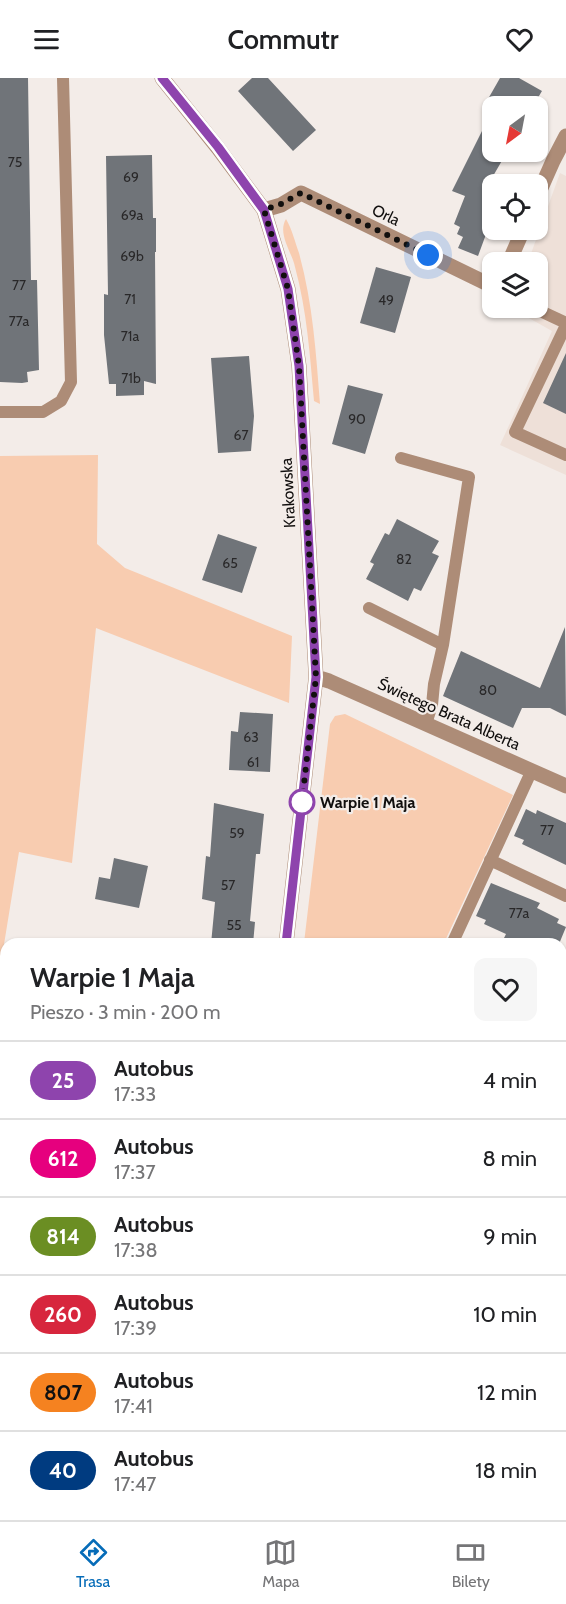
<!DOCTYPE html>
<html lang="pl">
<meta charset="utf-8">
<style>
body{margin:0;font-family:Cabin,sans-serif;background:#f6f6f6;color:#202124;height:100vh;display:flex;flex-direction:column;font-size:22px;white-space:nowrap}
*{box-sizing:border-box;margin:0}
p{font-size:20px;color:#757577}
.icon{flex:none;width:33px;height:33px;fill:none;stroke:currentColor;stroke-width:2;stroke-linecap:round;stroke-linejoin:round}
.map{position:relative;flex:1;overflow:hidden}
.sheet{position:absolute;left:0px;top:860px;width:567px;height:584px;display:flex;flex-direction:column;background:#fff;border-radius:18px 18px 0 0;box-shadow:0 2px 4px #0004}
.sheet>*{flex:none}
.badge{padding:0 12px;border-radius:20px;font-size:21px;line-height:39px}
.needle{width:39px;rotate:212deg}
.fabs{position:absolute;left:482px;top:18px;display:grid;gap:12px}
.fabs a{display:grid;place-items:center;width:66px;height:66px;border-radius:12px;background:#fff;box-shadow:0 2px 4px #0004;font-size:30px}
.you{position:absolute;width:30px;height:30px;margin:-15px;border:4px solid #fff;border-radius:50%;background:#1a73e8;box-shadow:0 0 0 9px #1a73e833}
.map>.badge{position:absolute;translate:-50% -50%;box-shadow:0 0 0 3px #fff}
.round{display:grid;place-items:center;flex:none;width:63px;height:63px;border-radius:12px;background:#f6f6f6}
.overview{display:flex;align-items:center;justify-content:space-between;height:102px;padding:0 30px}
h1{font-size:28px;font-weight:600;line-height:45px}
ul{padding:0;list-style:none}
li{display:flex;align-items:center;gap:18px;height:78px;padding:0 30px;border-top:2px solid #e0e0e0}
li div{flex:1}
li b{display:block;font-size:22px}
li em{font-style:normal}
li .badge{min-width:66px;font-weight:700;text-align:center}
header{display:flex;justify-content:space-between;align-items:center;height:78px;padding:0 30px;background:#fff;font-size:27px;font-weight:600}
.tab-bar{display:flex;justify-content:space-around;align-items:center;height:84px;border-top:2px solid #e0e0e0;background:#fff;font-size:16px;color:#757577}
.tab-bar a{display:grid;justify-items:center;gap:3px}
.tab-bar .active{color:#066cb8}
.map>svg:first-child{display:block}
.built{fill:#eee0d8}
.green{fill:#f8ccb0}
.building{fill:#707479}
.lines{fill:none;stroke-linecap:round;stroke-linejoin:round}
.service{stroke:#ad8c77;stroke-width:12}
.minor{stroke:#ad8c77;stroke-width:15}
.line-casing{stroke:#fff;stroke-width:14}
.line{stroke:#8e44ad;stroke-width:9}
.walk{stroke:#110f0e;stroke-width:6;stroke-dasharray:0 10.8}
.stop-dot{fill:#fff;stroke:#8e44ad;stroke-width:3}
.labels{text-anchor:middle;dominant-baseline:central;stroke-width:4.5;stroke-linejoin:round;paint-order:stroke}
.number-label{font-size:14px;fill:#292829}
.street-label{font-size:16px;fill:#110f0e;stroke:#f3ece8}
.stop-label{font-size:16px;font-weight:bold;fill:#110f0e;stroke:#f3ece8;text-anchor:start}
</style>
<header><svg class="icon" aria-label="menu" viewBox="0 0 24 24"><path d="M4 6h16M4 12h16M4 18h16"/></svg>Commutr<svg class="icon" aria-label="heart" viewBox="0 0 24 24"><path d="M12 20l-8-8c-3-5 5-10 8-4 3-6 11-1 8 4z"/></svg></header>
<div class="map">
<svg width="566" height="1442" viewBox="0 0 566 1442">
<rect width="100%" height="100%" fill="#f3ece8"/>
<!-- built -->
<path class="built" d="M 560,95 L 566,98 L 566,397 L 500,367 L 552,253 L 511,230 L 537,230 L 537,184 L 528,184 Z"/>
<!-- green -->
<path class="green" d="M 286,141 C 292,151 295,164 299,175 C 313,226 316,275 320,326 L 314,323 C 310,278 307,233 295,189 C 292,174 277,156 286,141 Z
M 98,377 L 97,466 L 125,490 L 292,558 L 289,625 L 96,550 L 72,785 L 19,774 L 0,891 L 0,378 Z
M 345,636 L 513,717 L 444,865 L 304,865 L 330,646 L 335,638 Z
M 0,1293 L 6,1296 L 6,1437 L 76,1437 L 72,1442 L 0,1442 Z
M 561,1436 L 566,1438 L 566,1442 L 366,1442 L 365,1437 Z"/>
<!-- building -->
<path class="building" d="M 0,0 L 28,0 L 31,202 L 37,202 L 39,292 L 27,294 L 28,304 L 22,305 L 0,304 Z
M 252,0 L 268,0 L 316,52 L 293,73 L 238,13 Z
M 500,0 L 519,0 L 542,13 L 533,28 L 484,28 Z
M 492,33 L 492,74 L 507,74 L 489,105 L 492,106 L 492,140 L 478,178 L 458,170 L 463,159 L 457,156 L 460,149 L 454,146 L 465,118 L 452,113 Z
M 152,77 L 153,140 L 156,140 L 156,174 L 155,174 L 156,306 L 144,303 L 144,317 L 116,318 L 116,306 L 109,306 L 104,257 L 104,216 L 108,217 L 106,78 Z
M 376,189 L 411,199 L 395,255 L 360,245 Z
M 566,275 L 566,336 L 543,325 Z
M 249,278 L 254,338 L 251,373 L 218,375 L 211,280 Z
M 348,307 L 383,316 L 365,376 L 332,366 Z
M 397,441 L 439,463 L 432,475 L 439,478 L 421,513 L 414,510 L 408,523 L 366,501 L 374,486 L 370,484 L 385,455 L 389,457 Z
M 218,456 L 257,469 L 242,515 L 202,502 Z
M 565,549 L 566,638 L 550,630 L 522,630 L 513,650 L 443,618 L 461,573 L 540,610 Z
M 240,634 L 273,636 L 270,694 L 229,692 L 231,653 L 238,654 Z
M 214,725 L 264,736 L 260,776 L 256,776 L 250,843 L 255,844 L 253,866 L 211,866 L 215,824 L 202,821 L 206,778 L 210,779 Z
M 526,731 L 536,736 L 537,732 L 566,745 L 566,787 L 522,766 L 524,762 L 514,758 Z
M 114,780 L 148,788 L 139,830 L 95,821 L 99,799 L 110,801 Z
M 491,805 L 540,825 L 537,830 L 559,841 L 557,845 L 566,849 L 559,866 L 501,866 L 506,856 L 484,846 L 486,842 L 476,838 Z"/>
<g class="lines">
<!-- service -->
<path class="service" d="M 534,230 L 566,245
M 566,247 L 515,354 L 566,377
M 0,334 L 43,334 L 61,323 L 71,304 L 63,0
M 401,380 L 469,399 L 443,567 L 434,606 L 432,627 L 426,646
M 369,530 L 443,567
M 490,782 L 566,818
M 452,866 L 532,692
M 561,902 L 566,892
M 561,914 L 566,916
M 561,1015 L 566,1017
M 561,1347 L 566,1349"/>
<!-- minor -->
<path class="minor" d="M 162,0 L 218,70 L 264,132 L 288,211 L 299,288 L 316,599 L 286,866
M 537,119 L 553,83 L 566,58
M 264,132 L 281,127 L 301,115 L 492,208
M 509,184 L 523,152
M 316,599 L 329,603 L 566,708
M 0,931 L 6,933
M 561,1123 L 566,1125
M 341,1437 L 342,1442"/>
</g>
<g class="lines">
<!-- line casing -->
<g class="line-casing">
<path id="line" d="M 162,0 L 218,69 L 264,132 L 288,211 L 299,288 L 316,599 L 286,866"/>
</g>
<!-- line -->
<use href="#line" class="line"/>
<!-- walk -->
<path class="walk" d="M 302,724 L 316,599 L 299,288 L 288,211 L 264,132 L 281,126 L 301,115 L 428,177"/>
</g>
<!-- markers -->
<circle class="stop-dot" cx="302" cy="724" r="12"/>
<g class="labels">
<!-- number labels -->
<g class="number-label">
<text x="15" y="84">75</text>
<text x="131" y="99">69</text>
<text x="132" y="137">69a</text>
<text x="132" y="178">69b</text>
<text x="19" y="207">77</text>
<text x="130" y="221">71</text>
<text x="386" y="222">49</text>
<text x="19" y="243">77a</text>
<text x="130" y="258">71a</text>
<text x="131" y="300">71b</text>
<text x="357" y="341">90</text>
<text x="241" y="357">67</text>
<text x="404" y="481">82</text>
<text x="230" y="485">65</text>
<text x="488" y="612">80</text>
<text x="251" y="659">63</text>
<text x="253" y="684">61</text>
<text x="547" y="752">77</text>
<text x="237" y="755">59</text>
<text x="228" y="807">57</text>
<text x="519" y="835">77a</text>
<text x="234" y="847">55</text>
</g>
<!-- street labels -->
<g class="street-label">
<text transform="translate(386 137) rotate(26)">Orla</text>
<text transform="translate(288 415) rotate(-93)">Krakowska</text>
<text transform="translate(449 636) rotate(24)">Świętego Brata Alberta</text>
</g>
<!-- stop labels -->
<g class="stop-label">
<text x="320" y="724">Warpie 1 Maja</text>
</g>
</g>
</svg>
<div class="fabs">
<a><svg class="needle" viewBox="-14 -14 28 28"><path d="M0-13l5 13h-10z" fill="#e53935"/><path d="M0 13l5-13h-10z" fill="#757577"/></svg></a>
<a><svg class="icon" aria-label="locate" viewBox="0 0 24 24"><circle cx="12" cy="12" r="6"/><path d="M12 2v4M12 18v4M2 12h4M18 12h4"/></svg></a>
<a><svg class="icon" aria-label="layers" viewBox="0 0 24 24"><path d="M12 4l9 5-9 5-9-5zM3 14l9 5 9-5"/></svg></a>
</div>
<div class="you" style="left:428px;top:177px"></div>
<section class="sheet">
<div class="overview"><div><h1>Warpie 1 Maja</h1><p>Pieszo · 3 min · 200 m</p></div><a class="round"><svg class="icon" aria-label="heart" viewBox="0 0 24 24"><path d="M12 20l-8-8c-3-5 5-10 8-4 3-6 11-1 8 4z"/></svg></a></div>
<ul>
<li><span class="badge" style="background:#8e44ad;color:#fff">25</span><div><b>Autobus</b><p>17:33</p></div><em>4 min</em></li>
<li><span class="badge" style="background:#e6007e;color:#fff">612</span><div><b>Autobus</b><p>17:37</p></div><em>8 min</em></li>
<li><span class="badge" style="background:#6b8e23;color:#fff">814</span><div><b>Autobus</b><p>17:38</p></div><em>9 min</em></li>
<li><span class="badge" style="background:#d7263d;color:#fff">260</span><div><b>Autobus</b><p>17:39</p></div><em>10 min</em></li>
<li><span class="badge" style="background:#f58220;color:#111">807</span><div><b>Autobus</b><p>17:41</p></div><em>12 min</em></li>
<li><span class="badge" style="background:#003b80;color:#fff">40</span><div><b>Autobus</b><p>17:47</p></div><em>18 min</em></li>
</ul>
</section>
</div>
<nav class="tab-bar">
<a class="active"><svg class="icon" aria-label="directions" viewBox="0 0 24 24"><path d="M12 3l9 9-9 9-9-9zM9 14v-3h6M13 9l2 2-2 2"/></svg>Trasa</a>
<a><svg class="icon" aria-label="map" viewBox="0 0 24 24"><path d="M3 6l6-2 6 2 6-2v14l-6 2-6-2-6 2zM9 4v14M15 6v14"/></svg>Mapa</a>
<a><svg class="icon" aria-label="tickets" viewBox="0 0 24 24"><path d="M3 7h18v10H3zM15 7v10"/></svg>Bilety</a>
</nav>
